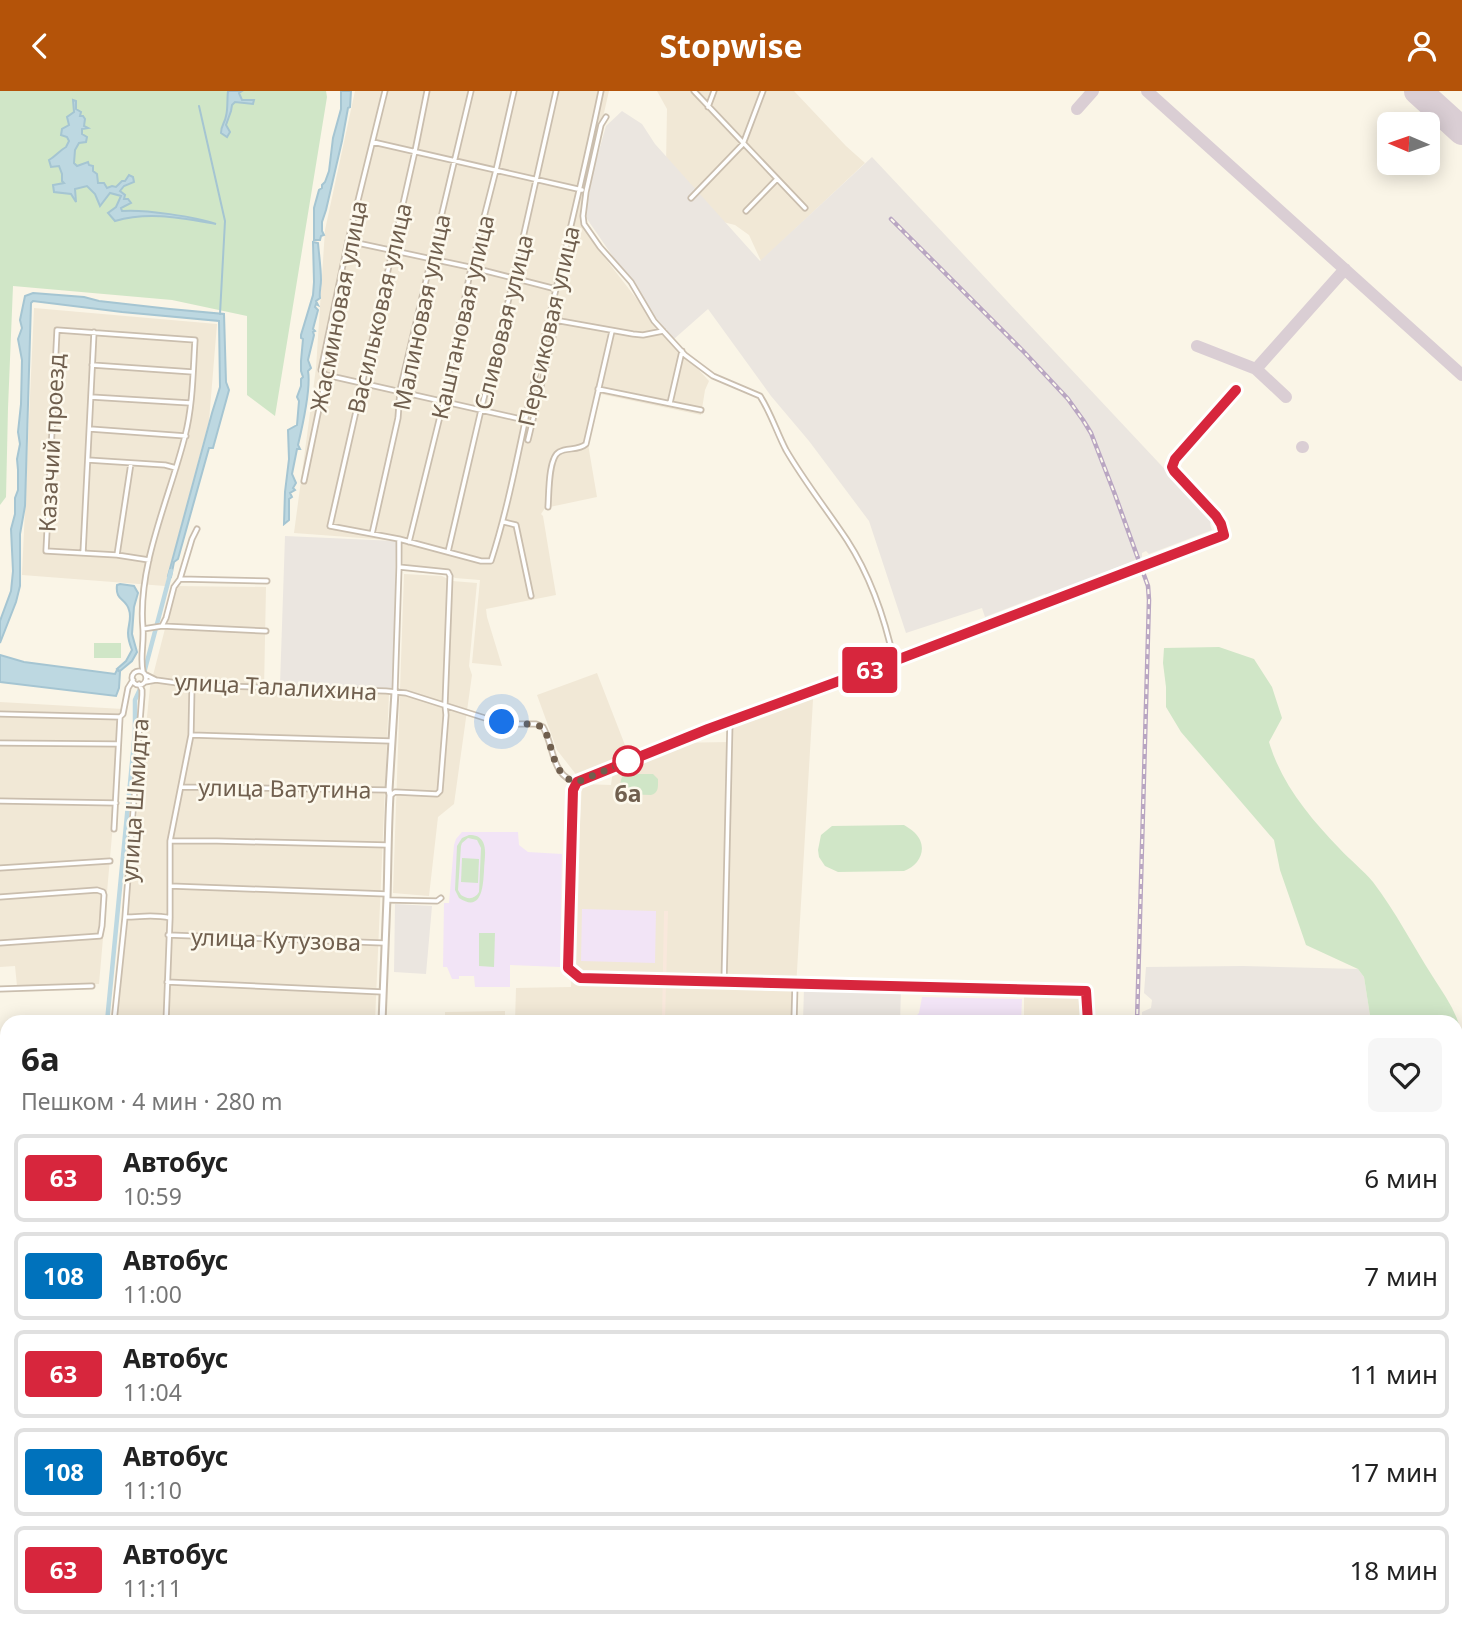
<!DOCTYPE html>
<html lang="ru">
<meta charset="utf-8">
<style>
body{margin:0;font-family:"Noto Sans",sans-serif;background:#f6f6f6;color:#222;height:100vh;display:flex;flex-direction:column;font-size:26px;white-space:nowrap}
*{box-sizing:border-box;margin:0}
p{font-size:23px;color:#767676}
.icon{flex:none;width:38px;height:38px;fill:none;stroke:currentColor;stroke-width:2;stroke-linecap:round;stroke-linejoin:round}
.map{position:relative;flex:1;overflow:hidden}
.panel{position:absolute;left:0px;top:924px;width:1463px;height:623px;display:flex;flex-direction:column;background:#fff;border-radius:21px 21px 0 0;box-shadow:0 4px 18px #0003}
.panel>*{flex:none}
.badge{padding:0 14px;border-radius:5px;font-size:24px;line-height:46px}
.needle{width:46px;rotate:272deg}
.fabs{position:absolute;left:1377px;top:21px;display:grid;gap:14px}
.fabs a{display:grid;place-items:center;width:63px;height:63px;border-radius:10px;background:#fff;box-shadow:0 4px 18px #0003;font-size:35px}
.you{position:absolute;width:35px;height:35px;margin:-18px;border:5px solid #fff;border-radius:50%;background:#1a73e8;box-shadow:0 0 0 10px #1a73e833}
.map>.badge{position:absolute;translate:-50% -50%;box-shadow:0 0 0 4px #fff}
.round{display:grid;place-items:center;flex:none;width:74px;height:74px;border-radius:10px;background:#f6f6f6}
.head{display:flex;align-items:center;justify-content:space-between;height:119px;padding:0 21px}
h1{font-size:33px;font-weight:700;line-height:52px}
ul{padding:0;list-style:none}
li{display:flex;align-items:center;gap:21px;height:88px;margin:0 14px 10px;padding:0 7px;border:4px solid #e0e0e0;border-radius:10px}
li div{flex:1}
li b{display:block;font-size:26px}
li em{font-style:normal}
li .badge{min-width:77px;font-weight:700;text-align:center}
header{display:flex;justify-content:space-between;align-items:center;height:91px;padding:0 21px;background:#b45309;color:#fff;font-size:32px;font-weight:700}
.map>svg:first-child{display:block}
.residential{fill:#f1e8d6}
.commercial{fill:#f9e8dc}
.industrial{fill:#ebe6e0}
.education{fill:#f2e4f6}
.green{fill:#d0e6c7;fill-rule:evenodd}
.water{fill:#bdd8e1;stroke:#a5c5d2;stroke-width:2}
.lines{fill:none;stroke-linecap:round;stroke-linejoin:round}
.stream{stroke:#a5c5d2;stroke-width:2}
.canal{stroke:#bdd8e1;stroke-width:4.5}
.taxiway{stroke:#daced4;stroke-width:12}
.runway{stroke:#daced4;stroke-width:28}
.minor-casing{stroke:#cabeae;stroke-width:7}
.tertiary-casing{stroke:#cabeae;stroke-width:9}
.trunk-casing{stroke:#dad5d1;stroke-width:10}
.minor{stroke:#fff;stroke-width:3.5}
.tertiary{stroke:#fff;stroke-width:5}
.trunk{stroke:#efd0a6;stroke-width:6}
.rail-casing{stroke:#b9a6c2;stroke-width:4.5}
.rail{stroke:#fdf9ed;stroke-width:2;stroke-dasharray:5;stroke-linecap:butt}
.line-casing{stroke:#fff;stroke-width:16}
.line{stroke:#d7263d;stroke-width:10}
.walk{stroke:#705f4e;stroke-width:7;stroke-dasharray:0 12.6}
.stop-dot{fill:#fff;stroke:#d7263d;stroke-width:3.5}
.labels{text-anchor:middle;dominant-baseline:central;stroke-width:5;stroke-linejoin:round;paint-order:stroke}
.street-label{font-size:23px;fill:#705f4e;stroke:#fdf9ed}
.stop-label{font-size:23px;font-weight:bold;fill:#705f4e;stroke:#fdf9ed}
</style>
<header><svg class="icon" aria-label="back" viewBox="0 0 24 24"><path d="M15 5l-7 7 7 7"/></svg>Stopwise<svg class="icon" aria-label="person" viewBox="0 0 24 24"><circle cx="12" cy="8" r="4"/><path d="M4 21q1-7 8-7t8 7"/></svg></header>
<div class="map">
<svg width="1462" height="1547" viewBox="0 0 1462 1547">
<rect width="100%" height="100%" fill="#faf5e7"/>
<!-- residential -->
<path class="residential" d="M 355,0 L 609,0 L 582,118 L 581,132 L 591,149 L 653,229 L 709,290 L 705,299 L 701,324 L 600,303 L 588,353 L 597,406 L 545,417 L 541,423 L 543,425 L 556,504 L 486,518 L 487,526 L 502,575 L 472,572 L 480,489 L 455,487 L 448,482 L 403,478 L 402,450 L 294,442 L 316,277 L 325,139 Z
M 657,0 L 794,0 L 846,55 L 865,72 L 761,170 L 749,144 L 735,134 L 711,128 L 666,74 L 667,18 Z
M 34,217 L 217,233 L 209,330 L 165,495 L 22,484 Z
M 404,483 L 442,485 L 452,490 L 477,492 L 469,575 L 472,584 L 454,713 L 438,726 L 429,805 L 393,802 Z
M 176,495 L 266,496 L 264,599 L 389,603 L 375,931 L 116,931 L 150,596 Z
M 597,582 L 630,667 L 578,686 L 557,659 L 537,604 Z
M 814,592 L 794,931 L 515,931 L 516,897 L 571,896 L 582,693 L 611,694 L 613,679 L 671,652 L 729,651 L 729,631 L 750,617 Z
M 0,611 L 123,618 L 99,893 L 17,895 L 15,875 L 0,876 Z
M 1078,901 L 1081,931 L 1024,931 L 1024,902 Z
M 505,920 L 505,931 L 445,931 L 445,921 Z
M 0,1123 L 7,1123 L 7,1396 L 0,1395 Z
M 1462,1227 L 1462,1274 L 1456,1273 L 1456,1229 Z
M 0,1500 L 7,1500 L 7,1540 L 122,1540 L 111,1547 L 0,1547 Z
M 169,1540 L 380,1540 L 380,1547 L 169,1547 Z
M 389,1540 L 548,1540 L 548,1547 L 389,1547 Z
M 554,1540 L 656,1540 L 656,1547 L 554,1547 Z
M 675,1540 L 873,1540 L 873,1547 L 675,1547 Z
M 885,1540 L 1077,1540 L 1076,1547 L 884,1547 Z"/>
<!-- commercial -->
<path class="commercial" d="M 664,820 L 668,820 L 665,931 L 662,931 Z"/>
<!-- industrial -->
<path class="industrial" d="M 622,20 L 642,33 L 655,53 L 760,170 L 872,66 L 1188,403 L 1212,430 L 1210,433 L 1212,439 L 1149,463 L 1146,460 L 1142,462 L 1142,466 L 1138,468 L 1093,486 L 1095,490 L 1047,509 L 1045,503 L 985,526 L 982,517 L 906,542 L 869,430 L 809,350 L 771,305 L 708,218 L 674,248 L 651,221 L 585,125 L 594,77 L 606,35 Z
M 285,445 L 396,450 L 393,598 L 280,594 Z
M 395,813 L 432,815 L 426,883 L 394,881 Z
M 1243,875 L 1358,878 L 1364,886 L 1371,931 L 1142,931 L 1142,921 L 1151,917 L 1152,909 L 1144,902 L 1146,876 Z
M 804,897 L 901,899 L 900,931 L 803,931 Z
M 0,1422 L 7,1422 L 7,1500 L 0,1500 Z
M 1456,1464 L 1462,1466 L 1462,1547 L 1172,1547 L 1173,1540 L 1456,1540 Z"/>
<!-- education -->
<path class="education" d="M 462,741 L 518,741 L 519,754 L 528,761 L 562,763 L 560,876 L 510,874 L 510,896 L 475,896 L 474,885 L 459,885 L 459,888 L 452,888 L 447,876 L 443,876 L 444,812 L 449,812 L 454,754 L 456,748 Z
M 582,818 L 656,820 L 655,872 L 581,870 Z
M 922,906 L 1022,908 L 1021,931 L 910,931 L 919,922 Z
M 0,1329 L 7,1329 L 7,1394 L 0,1394 Z"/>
<!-- green -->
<path class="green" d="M 0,0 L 326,0 L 327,6 L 275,325 L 247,304 L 247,225 L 172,209 L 13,195 L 8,317 L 6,406 L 0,414 Z
M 94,552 L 121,552 L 121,567 L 94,567 Z
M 1219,556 L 1254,568 L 1272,596 L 1282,627 L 1269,651 C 1281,692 1310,727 1339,757 C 1350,769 1363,779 1373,791 C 1396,821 1413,855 1433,886 C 1446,907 1462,927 1462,953 L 1456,958 L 1456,931 L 1371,931 L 1364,886 L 1358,878 L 1306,854 L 1280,779 L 1274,749 L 1181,641 L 1166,616 L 1166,596 L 1163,572 L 1164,557 Z
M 626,683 L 653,683 L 658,688 C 658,695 659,702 651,704 L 622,703 C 619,698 620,689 623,684 Z
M 904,734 C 907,736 911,738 914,741 C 929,755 921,774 904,780 L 838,781 L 825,775 L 819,766 L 818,759 L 821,744 L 832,735 Z
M 469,744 C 475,744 480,745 483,751 C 487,759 484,771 484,780 C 483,795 482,822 459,807 L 455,799 L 457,755 L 462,747 ZM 468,747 L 477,749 L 481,757 L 479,801 C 475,808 468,809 461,804 L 458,799 L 461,755 L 462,752 Z
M 462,767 L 479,768 L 478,792 L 461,791 Z
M 479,842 L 495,842 L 494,876 L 479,875 Z
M 13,1540 L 39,1540 L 44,1547 L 15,1547 L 12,1543 Z"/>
<!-- water -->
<path class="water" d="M 228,0 L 242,0 L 239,2 L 242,9 L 254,9 L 253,13 L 235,11 L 232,14 L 231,20 L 226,34 L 230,41 L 227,46 L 221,42 C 221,34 225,32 226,25 C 228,18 227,7 228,0 Z
M 341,0 L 351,0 L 350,16 L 348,17 L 342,50 L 326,119 L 322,131 L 322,140 L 324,144 L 321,145 L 320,149 L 314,149 L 314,117 L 319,99 L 322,97 L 322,94 L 325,91 L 329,80 L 333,47 L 341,18 Z
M 73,9 L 76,10 L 76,18 L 81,21 L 80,25 L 83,25 L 85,28 L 84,35 L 88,37 L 82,38 L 82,43 L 87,46 L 86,51 L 79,52 L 75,59 L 74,72 L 77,75 L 88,71 L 89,74 L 93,75 L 93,80 L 97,83 L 98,92 L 104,92 L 107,97 L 112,95 L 116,96 L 122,90 L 125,90 L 129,84 L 133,86 L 134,91 L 124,95 L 120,100 L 125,104 L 124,108 L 128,108 L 131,112 L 121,117 L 122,120 C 143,118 197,126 216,133 C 181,127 149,120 115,130 L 108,122 L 116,116 L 121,105 L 110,102 L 100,115 L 95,103 L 87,95 L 75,98 L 76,111 L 71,103 L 54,101 L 53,94 L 64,92 L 62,90 L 62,83 L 59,75 L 51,76 L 49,69 C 56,65 59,60 66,56 L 69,50 L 67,46 L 61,44 L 62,38 L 69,34 L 67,26 L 74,21 Z
M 313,151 L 318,152 C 319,164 321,177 321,189 C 321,196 319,201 320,207 L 316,210 L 318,214 L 316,213 L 315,216 L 318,219 L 313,238 L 315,240 L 313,241 L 314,244 L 308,269 L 311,277 L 308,280 C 311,296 302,337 298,354 L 300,358 L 297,358 L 292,383 L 296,392 L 293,397 L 295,399 L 290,402 L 292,406 L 289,408 L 289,429 L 284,433 L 285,401 L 289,368 L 288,339 L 297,334 L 299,310 L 297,306 L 301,295 L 301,288 L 303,286 L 301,280 L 301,270 L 303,248 L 301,247 L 301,244 L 313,204 L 314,191 Z
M 33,202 L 84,206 L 99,210 L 170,218 L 224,223 L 226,291 L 229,299 L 213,357 L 209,357 L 178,468 L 174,471 L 171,486 L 168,485 L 212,322 L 220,296 L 219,230 L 122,221 L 33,210 L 31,212 L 25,415 L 20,443 L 20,495 L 16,511 L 0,552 L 0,530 L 11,500 L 13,480 L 11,438 L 15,423 L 15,407 L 18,399 L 18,379 L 17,368 L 20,353 L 18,341 L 21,313 L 22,269 L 18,248 L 22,237 L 20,229 L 25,205 Z
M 120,493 L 134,495 L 138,502 L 134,516 L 132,543 L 137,561 L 132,570 L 120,580 L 117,578 L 126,570 L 132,559 C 130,554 128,548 128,542 C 128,534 132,527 129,519 C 126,507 115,510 117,494 Z
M 0,564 L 24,571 L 115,583 L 117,579 L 120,581 L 119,597 L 116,605 L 0,591 Z"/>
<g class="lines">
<!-- stream -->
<path class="stream" d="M 199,15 L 225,130 L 220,223"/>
<!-- canal -->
<path class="canal" d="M 144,582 L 171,480
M 107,931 L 135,641 L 135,609 L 141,596"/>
<!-- taxiway -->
<path class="taxiway" d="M 1147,0 L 1462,284
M 1077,18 L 1093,0
M 1197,255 L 1256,278 L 1345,178
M 1256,278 L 1286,306
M 1302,356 L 1303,356"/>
<!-- runway -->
<path class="runway" d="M 1418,0 L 1462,40"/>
<!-- minor casing -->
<g class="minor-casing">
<path id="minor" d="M 427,0 L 415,60 L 330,435 L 399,448 L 481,470 L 491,470 C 510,411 520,350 534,290 C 557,193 581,97 601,0
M 694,0 L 805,117
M 708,16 L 714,0
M 606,26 L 601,34 L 586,101 L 583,125 L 584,133 L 600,156 L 631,191 L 654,230 L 685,264 L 713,285 L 760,305 C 771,322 777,342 786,359 C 804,390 827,419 847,449 C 871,486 885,528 894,570
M 373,51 L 582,99
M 691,107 L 743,53 L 763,0
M 746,120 L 777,88
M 348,150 L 474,177 L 556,198
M 549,228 L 633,243 L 643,244 L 663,240
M 92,274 L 193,281
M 326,284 L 525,329
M 598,298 L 701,319
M 91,306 L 190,312
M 670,312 L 682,260
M 90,338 L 186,345
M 528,349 L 557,229
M 88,369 L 165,374 L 176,377
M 304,390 L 326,284 L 321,279 L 348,150 L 385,0
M 548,416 C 549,404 548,367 559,361 C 567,356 578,360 586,353 L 612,240
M 504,431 L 516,434 L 531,505
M 372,443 L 398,327 L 400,299 L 471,0
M 409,451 L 444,309 L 471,177 L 496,79 L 514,0
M 448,461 L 481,319 L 514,187 L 556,0
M 83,462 L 94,241
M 117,464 L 131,372
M 180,488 L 267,490
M 162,535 L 166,527 L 174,496 L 180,488 L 192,448 L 197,438
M 143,538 L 162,535 L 266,540
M132 587a7 7 0 1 1 14 0a7 7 0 1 1-14 0Z
M 143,581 C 140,566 144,553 143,538 C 137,474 170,406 185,345 C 193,314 193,280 195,249 L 57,239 L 46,460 L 117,464 L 149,469
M 156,589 L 192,594 L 386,600 L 406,602 L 488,628 L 517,633 L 536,633 L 543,636 C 554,654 551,686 577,691
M 145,591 L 156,589 L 146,584
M 395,600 L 399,476 L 399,448
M 0,623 L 120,626
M 191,644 L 391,650
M 0,652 L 117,653
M 181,696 L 389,699
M 391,704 L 395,701 L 437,703 L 440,700 L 446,624 L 445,614 L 450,485 L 448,481 L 399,476
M 0,710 L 116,712
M 114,738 L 120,626 L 123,623 L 128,597 L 133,589
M 170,750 L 217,750 L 387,754
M 0,777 L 110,770
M 170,795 L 387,803
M 0,806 L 97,799 L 103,801 L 104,804 L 102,835 L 100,845 L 0,852
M 387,809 L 437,810 L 441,807
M 125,826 L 142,604 L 142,599 L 139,593
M 168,844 L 384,852
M 167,891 L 383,901
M 724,892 L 730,630
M 795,893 L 1086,900 L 1088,931
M 0,898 L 92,895
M 114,931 L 125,826 C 142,826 153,823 170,827
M 166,931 L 170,827 L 170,750 L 191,644 L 192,594
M 794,931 L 795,893 L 580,887 L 568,878 L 571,791 L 571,745 L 574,711 L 573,699 L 577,691 L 730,630 L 894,570 L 1224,444 L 1221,433 L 1216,425 L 1174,380 L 1172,376 L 1175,368 L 1236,299
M 0,962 L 7,963
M 1456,1132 L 1462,1139
M 1456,1282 L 1462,1284
M 1456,1382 L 1462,1385
M 163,1540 L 163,1547
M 665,1540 L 665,1547
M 876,1540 L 876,1547
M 1142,1540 L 1167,1544
M 382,1547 L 382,1540
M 551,1547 L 551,1540
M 1082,1547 L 1084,1540"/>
</g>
<!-- tertiary casing -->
<g class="tertiary-casing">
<path id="tertiary" d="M 382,931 C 384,890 385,848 387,807 C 388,773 388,739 390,704 L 389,699 L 395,601
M 0,1407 L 7,1407
M 1456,1455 L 1462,1457
M 119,1547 L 129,1540"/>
</g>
<!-- trunk casing -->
<g class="trunk-casing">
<path id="trunk" d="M 0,987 L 7,987
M 0,996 L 7,997
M 1456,1415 L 1462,1417
M 1456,1424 L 1462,1427"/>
</g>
<!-- minor -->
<use href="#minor" class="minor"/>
<!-- tertiary -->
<use href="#tertiary" class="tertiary"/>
<!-- trunk -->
<use href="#trunk" class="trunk"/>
<!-- rail casing -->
<g class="rail-casing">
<path id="rail" d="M 891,128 L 1024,261 L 1068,308 L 1083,329 L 1091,342 L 1114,401 L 1148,495 L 1149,509 L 1137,931
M 1088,1547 L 1090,1540
M 1126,1547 L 1141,1540"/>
</g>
<!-- rail -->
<use href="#rail" class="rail"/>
</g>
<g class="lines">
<!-- line casing -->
<g class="line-casing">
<path id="line" d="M 1088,931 L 1086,900 L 580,887 L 568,877 L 573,699 L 577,691 L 708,638 L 894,570 L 1224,444 L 1221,433 L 1216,425 L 1174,380 L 1172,376 L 1175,368 L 1236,299"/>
</g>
<!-- line -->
<use href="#line" class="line"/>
<!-- walk -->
<path class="walk" d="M 502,631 C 516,633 530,632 543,636 C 554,654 551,686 577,691 L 633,668 L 628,670"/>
</g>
<!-- markers -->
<circle class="stop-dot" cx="628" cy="670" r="14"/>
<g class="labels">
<!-- street labels -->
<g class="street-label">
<text transform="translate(338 215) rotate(-79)">Жасминовая улица</text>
<text transform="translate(379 217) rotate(-77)">Васильковая улица</text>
<text transform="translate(421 221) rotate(-78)">Малиновая улица</text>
<text transform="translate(462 226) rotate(-77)">Каштановая улица</text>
<text transform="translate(503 231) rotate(-76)">Сливовая улица</text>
<text transform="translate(548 235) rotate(-77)">Персиковая улица</text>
<text transform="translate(51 352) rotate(-87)">Казачий проезд</text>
<text transform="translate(276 595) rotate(3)">улица Талалихина</text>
<text transform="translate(285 697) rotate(1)">улица Ватутина</text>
<text transform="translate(134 709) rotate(-86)">улица Шмидта</text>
<text transform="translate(276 848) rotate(2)">улица Кутузова</text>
</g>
<!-- stop labels -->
<g class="stop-label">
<text x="628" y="702">6а</text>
</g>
</g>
</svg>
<div class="fabs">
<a><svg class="needle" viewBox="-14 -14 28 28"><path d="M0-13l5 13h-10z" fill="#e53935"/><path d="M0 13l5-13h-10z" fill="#767676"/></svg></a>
</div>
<div class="you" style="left:502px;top:631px"></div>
<b class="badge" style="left:870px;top:579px;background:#d7263d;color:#fff">63</b>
<section class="panel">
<div class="head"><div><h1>6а</h1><p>Пешком · 4 мин · 280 m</p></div><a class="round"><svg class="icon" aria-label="heart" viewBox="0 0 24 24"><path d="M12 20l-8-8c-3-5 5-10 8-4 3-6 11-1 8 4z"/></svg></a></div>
<ul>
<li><span class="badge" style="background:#d7263d;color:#fff">63</span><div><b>Автобус</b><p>10:59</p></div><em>6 мин</em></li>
<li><span class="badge" style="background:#0072bc;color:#fff">108</span><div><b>Автобус</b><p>11:00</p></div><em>7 мин</em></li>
<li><span class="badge" style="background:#d7263d;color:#fff">63</span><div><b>Автобус</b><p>11:04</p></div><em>11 мин</em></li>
<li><span class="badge" style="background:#0072bc;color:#fff">108</span><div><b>Автобус</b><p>11:10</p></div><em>17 мин</em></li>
<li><span class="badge" style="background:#d7263d;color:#fff">63</span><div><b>Автобус</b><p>11:11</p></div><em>18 мин</em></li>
</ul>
</section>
</div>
